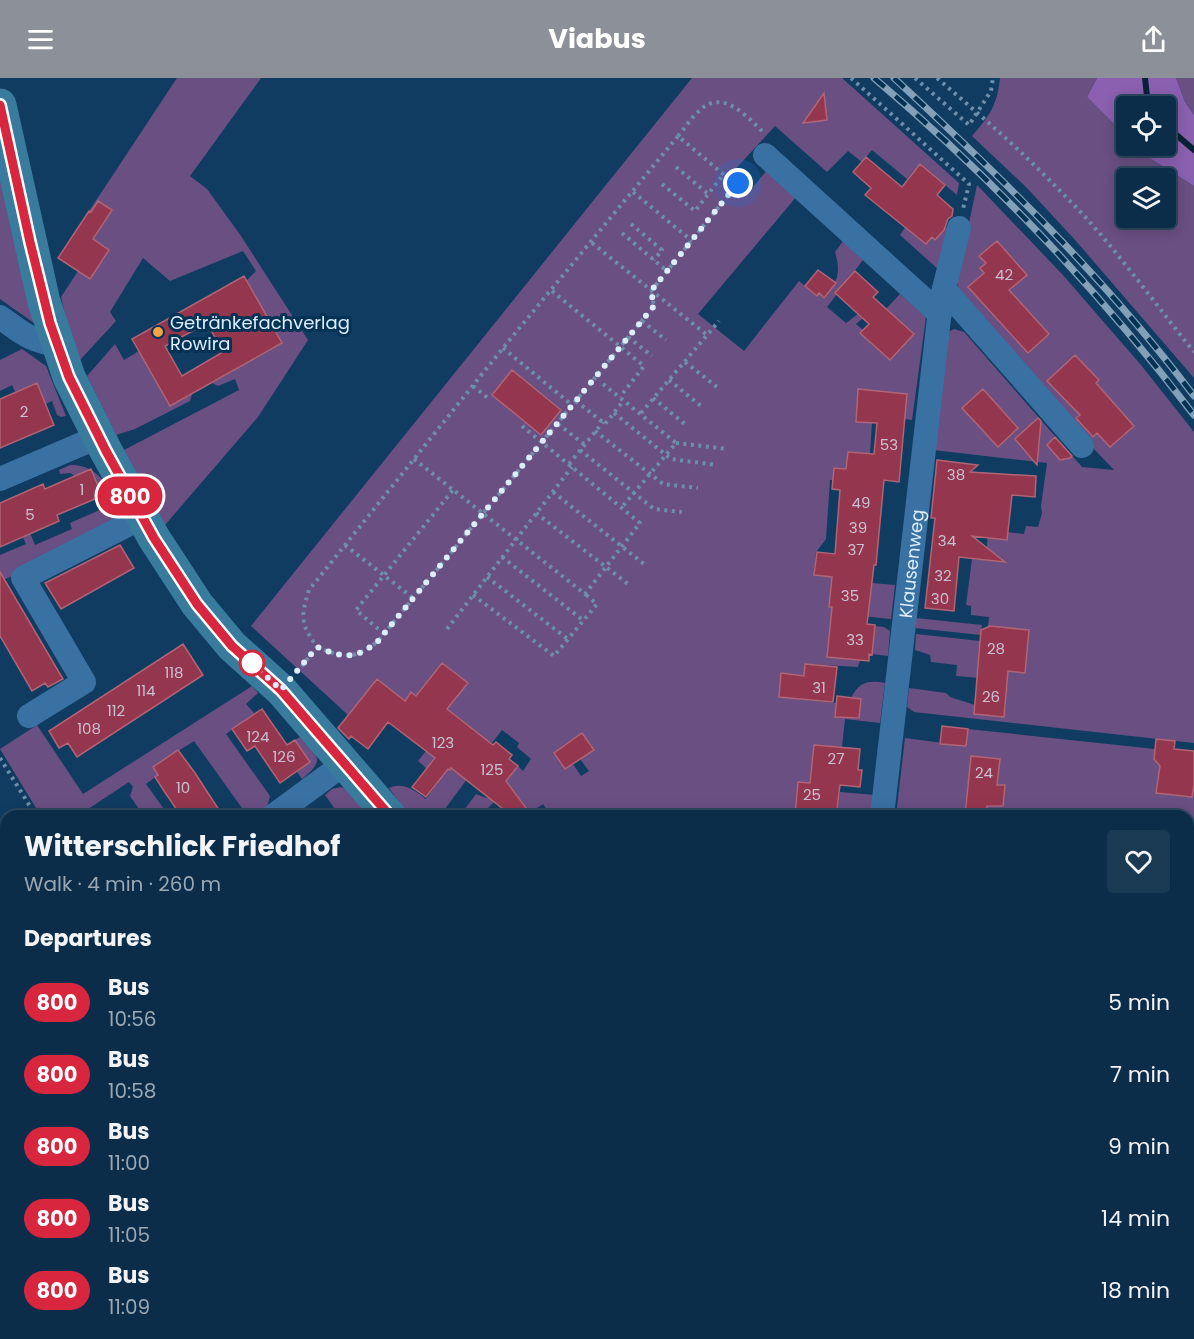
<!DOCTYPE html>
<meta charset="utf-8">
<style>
body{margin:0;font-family:Poppins,sans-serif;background:#1a3953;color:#f1f3f6;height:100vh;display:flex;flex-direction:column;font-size:22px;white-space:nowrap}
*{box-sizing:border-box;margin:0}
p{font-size:20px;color:#9aa8b4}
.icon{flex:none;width:33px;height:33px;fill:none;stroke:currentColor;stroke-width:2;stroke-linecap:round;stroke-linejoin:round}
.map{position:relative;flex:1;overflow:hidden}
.sheet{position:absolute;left:0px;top:732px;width:1194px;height:530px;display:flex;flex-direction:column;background:#0c2d49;border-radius:18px 18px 0 0;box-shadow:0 3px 15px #0003,0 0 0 2px #2c4961}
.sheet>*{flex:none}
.badge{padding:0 12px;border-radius:20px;font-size:21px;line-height:39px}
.buttons{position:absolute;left:1116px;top:18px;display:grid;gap:12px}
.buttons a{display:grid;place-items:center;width:60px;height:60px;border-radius:6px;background:#0c2d49;box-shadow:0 3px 15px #0003,0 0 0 2px #2c4961;font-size:30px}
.you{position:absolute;width:30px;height:30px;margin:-15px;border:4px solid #fff;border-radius:50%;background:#1a73e8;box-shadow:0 0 0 9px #1a73e833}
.map>.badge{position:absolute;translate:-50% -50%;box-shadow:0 0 0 3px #fff}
h2{padding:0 24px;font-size:22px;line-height:54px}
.round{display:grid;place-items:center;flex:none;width:63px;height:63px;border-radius:6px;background:#1a3953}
.overview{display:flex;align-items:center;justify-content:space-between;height:102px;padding:0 24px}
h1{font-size:28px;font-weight:700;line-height:45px}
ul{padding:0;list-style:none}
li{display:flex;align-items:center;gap:18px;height:72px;padding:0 24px}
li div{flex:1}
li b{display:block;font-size:22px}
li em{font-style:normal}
li .badge{min-width:66px;font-weight:700;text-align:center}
header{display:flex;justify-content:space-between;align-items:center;height:78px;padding:0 24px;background:#8c9099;color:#fff;font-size:27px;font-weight:700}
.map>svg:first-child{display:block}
.green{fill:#6a4f83;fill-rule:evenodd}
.forest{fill:#8b60b0}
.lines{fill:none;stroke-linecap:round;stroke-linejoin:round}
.stream{stroke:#082136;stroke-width:6}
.building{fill:#94374e;stroke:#b06474;stroke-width:1.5;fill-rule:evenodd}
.path{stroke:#6e8eaa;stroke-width:4;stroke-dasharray:3 4.5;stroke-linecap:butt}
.minor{stroke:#3971a3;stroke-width:24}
.secondary{stroke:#387b9c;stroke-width:33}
.rail-casing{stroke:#83a0b9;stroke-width:7}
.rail{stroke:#033255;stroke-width:4.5;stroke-dasharray:14;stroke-linecap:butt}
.line-casing{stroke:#fff;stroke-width:14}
.line{stroke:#d7263d;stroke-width:9}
.walk{stroke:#dcedfe;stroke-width:6;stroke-dasharray:0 10.8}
.poi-dot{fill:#f4a443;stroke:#033255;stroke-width:2}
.stop-dot{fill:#fff;stroke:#d7263d;stroke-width:3}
.labels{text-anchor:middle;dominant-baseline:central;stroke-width:6;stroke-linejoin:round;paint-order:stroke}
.number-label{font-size:15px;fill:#cac0d2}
.poi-label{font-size:18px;fill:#dcedfe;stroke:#033255;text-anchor:start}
.street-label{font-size:18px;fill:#dcedfe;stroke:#033255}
</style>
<header><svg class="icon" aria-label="menu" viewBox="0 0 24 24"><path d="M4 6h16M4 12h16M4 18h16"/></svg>Viabus<svg class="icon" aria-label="share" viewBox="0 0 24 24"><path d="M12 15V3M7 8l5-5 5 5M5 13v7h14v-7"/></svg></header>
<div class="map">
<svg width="1194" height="1261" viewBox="0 0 1194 1261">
<rect width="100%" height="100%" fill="#103c61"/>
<!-- green -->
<path class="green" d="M 177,0 L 261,0 L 190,98 L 207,111 L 241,158 L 308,262 L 258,339 L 165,447 L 124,372 L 239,312 L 235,301 L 218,308 L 212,305 L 282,265 L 246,203 L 256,193 L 243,173 L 170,203 L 143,180 L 110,234 L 116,243 L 80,282 L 71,263 L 61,219 L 78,193 L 90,201 L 109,172 L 93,161 L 112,132 L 98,123 L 91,134 L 89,133 Z
M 692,0 L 842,0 L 959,105 L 957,117 L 920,86 L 907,101 L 872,72 L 862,84 L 848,73 L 827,94 L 775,48 L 730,97 L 749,114 L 768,91 L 797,118 L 698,236 L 744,273 L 799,203 L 816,217 L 819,215 L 825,219 C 838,203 841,195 835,174 L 843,163 L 863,182 L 827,229 L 846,245 L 858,236 L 863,240 L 856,246 L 863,252 L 861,256 L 890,282 L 914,256 L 886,231 L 900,216 L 926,239 L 912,342 L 905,341 L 907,316 L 858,311 L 856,343 L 872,345 L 870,376 L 848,374 L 846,391 L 834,391 L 833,402 L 830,402 L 826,461 L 816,474 L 814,497 L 832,499 L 829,529 L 868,533 L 872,505 L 895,507 L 891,541 L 832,535 L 860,582 L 858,589 L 806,586 L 804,598 L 782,595 L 779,619 L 836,625 L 835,638 L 859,641 L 861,621 L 851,620 C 859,604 868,602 885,605 L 880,645 L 845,641 L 842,669 L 814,667 L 812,689 L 828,707 L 798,704 L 795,738 L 596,738 L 591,732 L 582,738 L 551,738 L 543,726 L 530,735 L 519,720 L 503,732 L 495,723 L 480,738 L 470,738 L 465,731 L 476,716 L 486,720 L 495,716 L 518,688 L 523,693 L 531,681 L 517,669 L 519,665 L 502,652 L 492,665 L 489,663 L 470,697 L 442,735 L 429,734 L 426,738 L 409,738 L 389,710 C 403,703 416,713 426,721 L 440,702 L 418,683 L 426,673 L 450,692 L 478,655 L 447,631 L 467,605 L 442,585 L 416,618 L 411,615 L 384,649 L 395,615 L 377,601 L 348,637 L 251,548 ZM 582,655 L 594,671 L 580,681 L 589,693 L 581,698 L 573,686 L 565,691 L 554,675 Z
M 1000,0 L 1097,0 L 1087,19 L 1126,58 L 1126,68 L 1136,68 L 1148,79 L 1194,108 L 1194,300 L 1076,163 L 1027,110 L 972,58 C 990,37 997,28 1000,0 ZM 1126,100 L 1166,100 L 1166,140 L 1126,140 Z
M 1176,0 L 1194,0 L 1194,37 L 1185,24 Z
M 0,89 L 41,250 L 0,221 Z
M 977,107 L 1062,196 L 1141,287 L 1194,354 L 1194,665 L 914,634 L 907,629 L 909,610 L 946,615 L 950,619 L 975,627 L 975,636 L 1004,639 L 1007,609 L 1004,602 L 956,598 L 957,587 L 931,584 L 930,577 L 915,572 L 916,556 L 980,563 L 1001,593 L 1024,595 L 1029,552 L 988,548 L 989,539 L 971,537 L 971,528 L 966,527 L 972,481 L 986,482 L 988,452 L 1024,456 L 1026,448 L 1038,449 L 1042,435 L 1041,428 L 1047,385 L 933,372 L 948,254 L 954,251 L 964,254 L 1082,389 L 1114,392 L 1074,350 L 959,213 L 957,202 Z
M 911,141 L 935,162 L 951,144 L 939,192 L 900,157 Z
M 115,266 L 124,282 L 139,273 L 170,328 L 192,316 L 190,323 L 135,351 L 116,357 L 87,298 Z
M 22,271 L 46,288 L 66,338 L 61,339 L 57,337 L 52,323 L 45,326 L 37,305 L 15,314 L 12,307 L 0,313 L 0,282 Z
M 70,387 C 103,386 113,419 127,443 L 35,489 L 0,503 L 0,477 L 26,466 L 18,448 L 26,445 L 35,467 L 72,451 L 70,445 L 102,431 L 104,422 L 91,392 L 75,398 L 70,395 L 60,396 L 59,392 Z
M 916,540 L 982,547 L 981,557 L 915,550 Z
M 875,548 L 884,549 L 890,553 L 888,578 L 872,576 Z
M 252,608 L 258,615 L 246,626 L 254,635 L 226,656 L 270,718 L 267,729 L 253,738 L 247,737 L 194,663 L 153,689 L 158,697 L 146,706 L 169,738 L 144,738 L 130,718 L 133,709 L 129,704 L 85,733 L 83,730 L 72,738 L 41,738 L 0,671 L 37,647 L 83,716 Z
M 968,651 L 1155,671 L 1154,681 L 1160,688 L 1157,715 L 1191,719 L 1194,706 L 1194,940 L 1190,935 L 1188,936 L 1188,738 L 896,738 L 905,660 L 966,668 Z
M 300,659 C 318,677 326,682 302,701 L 297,694 L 310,684 L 295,662 Z
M 341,709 L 350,712 L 371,738 L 340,738 L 325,717 L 332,711 Z
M 840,714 L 875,717 L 872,738 L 854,738 L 837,732 Z
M 0,797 L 6,806 L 6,910 L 0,913 Z
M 6,1117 L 6,1129 L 3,1131 L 6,1138 L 6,1194 L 2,1196 L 0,1192 L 0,1120 Z
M 1194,1221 L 1194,1261 L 1149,1261 L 1156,1256 L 1188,1256 L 1188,1227 Z
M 222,1256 L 336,1256 L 328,1261 L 220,1261 L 224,1259 Z
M 516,1256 L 665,1256 L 669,1261 L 508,1261 Z
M 839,1256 L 907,1256 L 909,1261 L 838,1261 Z"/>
<!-- forest -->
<path class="forest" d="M 1097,0 L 1176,0 L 1185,24 L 1194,37 L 1194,108 L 1148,79 L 1136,68 L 1166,68 L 1166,28 L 1126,28 L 1126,58 L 1087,19 Z"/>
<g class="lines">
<!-- stream -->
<path class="stream" d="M 1145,0 L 1148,28
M 1166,48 L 1194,72"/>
</g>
<!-- building -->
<path class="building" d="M 824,15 L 827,42 L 803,45 Z
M 866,79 L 902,109 L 920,86 L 945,107 L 937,117 L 953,131 L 952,138 L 948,141 L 944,152 L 935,162 L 932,159 L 926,166 L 865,117 L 871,110 L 853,94 Z
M 98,123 L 112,132 L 93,161 L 109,172 L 90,201 L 58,180 L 89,133 L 91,134 Z
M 997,163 L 1027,197 L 1009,212 L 1049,256 L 1028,275 L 968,209 L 984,195 L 980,190 L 986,185 L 979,178 Z
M 818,192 L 836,205 L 824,220 L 819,215 L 817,218 L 805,208 Z
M 855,193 L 878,214 L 873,219 L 914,256 L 890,282 L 860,255 L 869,246 L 835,215 Z
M 244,198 L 282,265 L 170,328 L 132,261 ZM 207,245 L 223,274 L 182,298 L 165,268 Z
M 1075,277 L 1099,302 L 1096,305 L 1134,348 L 1110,369 L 1097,355 L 1093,359 L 1076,340 L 1080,337 L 1047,303 Z
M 512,292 L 561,332 L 541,357 L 492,317 Z
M 37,305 L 54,347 L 0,370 L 0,321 Z
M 858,311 L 907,316 L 899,404 L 884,402 L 876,487 L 874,487 L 867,546 L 875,547 L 872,577 L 869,576 L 869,583 L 827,579 L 832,529 L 829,529 L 832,499 L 814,497 L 817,474 L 835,476 L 840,412 L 832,411 L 834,390 L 846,391 L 848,374 L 874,376 L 877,345 L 856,344 Z
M 983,311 L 1018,350 L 998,369 L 962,330 Z
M 1038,340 L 1041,343 L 1037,387 L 1015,361 Z
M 1055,359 L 1072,378 L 1070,380 L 1060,382 L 1047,367 Z
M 937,382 L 978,387 L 970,394 L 1036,398 L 1035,419 L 1012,417 L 1007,462 L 972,458 L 1005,484 L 959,479 L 954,533 L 925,530 L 935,440 L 931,440 Z
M 91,391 L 102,418 L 57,437 L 59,443 L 0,469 L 0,425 L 43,406 L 45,411 Z
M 120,467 L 134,490 L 61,531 L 45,505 Z
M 0,494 L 63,601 L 48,609 L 45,605 L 32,613 L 0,558 Z
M 990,548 L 1029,552 L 1025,595 L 1008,593 L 1004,639 L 974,636 L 981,552 Z
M 183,566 L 203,597 L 77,679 L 68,665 L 59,670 L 49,653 Z
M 442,585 L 468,605 L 447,631 L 493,667 L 496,664 L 512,677 L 509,681 L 518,688 L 506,703 L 532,738 L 512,738 L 451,690 L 450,692 L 448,691 L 426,719 L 412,709 L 435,680 L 388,644 L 368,671 L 351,658 L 349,661 L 338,650 L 377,601 L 405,623 L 411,614 L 416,618 Z
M 805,586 L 837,589 L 833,624 L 779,619 L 781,595 L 804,598 Z
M 837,618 L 861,621 L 859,640 L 835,639 Z
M 262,631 L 287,667 L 295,662 L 310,684 L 280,705 L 255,668 L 247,673 L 232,651 Z
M 942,648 L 968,651 L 966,668 L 940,666 Z
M 582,655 L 594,672 L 565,691 L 554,675 Z
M 1156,661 L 1175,663 L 1174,671 L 1194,673 L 1194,706 L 1192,719 L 1156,715 L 1160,688 L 1154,681 Z
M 814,667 L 860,671 L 858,692 L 862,692 L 860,709 L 840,707 L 836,738 L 795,738 L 798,704 L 810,705 Z
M 178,672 L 195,695 L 223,738 L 181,738 L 164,713 L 155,699 L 158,697 L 153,689 Z
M 971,678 L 1000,681 L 997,707 L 1005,707 L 1003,728 L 987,728 L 986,738 L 965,738 Z"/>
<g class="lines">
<!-- path -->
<path class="path" d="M 851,0 L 969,106 L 963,131
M 915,0 L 969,47 L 991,13 L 993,0
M 937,0 C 980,37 1023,74 1062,115 C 1111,163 1151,221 1194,274
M 678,58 C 685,50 691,40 699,33 C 723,9 748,40 765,56
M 676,89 L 708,116
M 662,106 L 695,133 L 723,97
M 633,114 L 692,163
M 631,146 L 662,172 L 654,182
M 622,155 L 668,194
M 592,165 L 707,257
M 552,213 L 644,288 L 620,319
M 651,213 L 738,105
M 642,243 L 666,262
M 628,259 L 652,278
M 503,270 L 572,327
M 685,284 L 717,309
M 669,302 L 701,328
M 603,306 L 676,365 L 622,429
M 473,308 L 489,321
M 653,320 L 686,347
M 576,323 L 605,346 L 624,322
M 614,335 L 671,381 L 716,387
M 641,335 L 719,243
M 558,346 L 585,367
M 595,353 L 663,406 L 698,410
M 676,365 L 728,371
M 580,372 L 654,431 L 682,434
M 414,381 L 585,516 L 640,445 L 522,348
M 569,386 L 603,344
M 553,414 L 644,486
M 536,435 L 628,506
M 345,467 L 413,520
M 502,479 L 584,543
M 487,499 L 569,562
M 473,517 L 554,578 L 597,526 L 585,516
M 447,551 L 572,389
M 384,556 L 356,532 L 453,412
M 317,569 C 344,580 355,582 378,563 L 654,228 L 651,213
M 297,594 L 317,569 C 301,546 300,540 309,512 L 503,270 L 678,58 L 736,107
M 0,680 L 36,738"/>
<!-- minor -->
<g class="minor">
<path d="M 765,77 L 940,236"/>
<path d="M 944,211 L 1082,368"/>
<path d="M 0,239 C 20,253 32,265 57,266"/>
<path d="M 0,401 L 98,359"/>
<path d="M 29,638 L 84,604 L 23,500 L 143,439"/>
<path d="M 273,738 L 345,685"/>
<path id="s1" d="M 882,738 L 941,223 L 959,150"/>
<path d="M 0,1005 L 6,1018"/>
<path d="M 1188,1122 L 1194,1116"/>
<path d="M 0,1211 L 6,1206"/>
<path d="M 147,1256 L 151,1261"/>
<path d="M 825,1261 L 826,1256"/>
<path d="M 1057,1261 L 1062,1256"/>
</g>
<!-- secondary -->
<path class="secondary" d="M 0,27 L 44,224 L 69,299 L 106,373 L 154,460 L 197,526 L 232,568 L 281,612 L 390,738
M 784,1256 L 786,1261"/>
<!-- rail casing -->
<g class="rail-casing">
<path id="rail" d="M 874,0 C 993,100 1100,214 1194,337
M 894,0 C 1001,99 1106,201 1194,318"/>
</g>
<!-- rail -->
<use href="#rail" class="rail"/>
</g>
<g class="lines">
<!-- line casing -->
<g class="line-casing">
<path id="line" d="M 0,27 L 30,164 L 50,245 L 69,299 L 106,373 L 154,460 L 197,526 L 232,568 L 281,612 L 390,738"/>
</g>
<!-- line -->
<use href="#line" class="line"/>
<!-- walk -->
<path class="walk" d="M 252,585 L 281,612 L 317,569 C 344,580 355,582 378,563 L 654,228 L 651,213 L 738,105"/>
</g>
<!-- markers -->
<circle class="poi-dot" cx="158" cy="254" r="6"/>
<circle class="stop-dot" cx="252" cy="585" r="12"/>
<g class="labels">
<!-- number labels -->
<g class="number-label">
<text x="1004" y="196">42</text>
<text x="24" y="333">2</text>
<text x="889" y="366">53</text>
<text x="956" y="396">38</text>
<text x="82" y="411">1</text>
<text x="861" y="424">49</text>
<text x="30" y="436">5</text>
<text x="858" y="449">39</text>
<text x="947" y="462">34</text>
<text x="856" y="471">37</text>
<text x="943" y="497">32</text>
<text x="850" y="517">35</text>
<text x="940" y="520">30</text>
<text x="855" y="561">33</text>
<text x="996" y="570">28</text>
<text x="174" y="594">118</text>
<text x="819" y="609">31</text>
<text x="146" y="612">114</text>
<text x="991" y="618">26</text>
<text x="116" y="632">112</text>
<text x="89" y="650">108</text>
<text x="258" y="658">124</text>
<text x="443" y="664">123</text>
<text x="284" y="678">126</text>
<text x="836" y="680">27</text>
<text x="492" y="691">125</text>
<text x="984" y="694">24</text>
<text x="183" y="709">10</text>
<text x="812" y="716">25</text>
</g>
<!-- poi labels -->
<g class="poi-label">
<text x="170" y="244">Getränkefachverlag<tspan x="170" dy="21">Rowira</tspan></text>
</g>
<!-- street labels -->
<g class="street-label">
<text stroke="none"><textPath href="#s1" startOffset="254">Klausenweg</textPath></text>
</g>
</g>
</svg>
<div class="buttons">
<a><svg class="icon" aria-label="locate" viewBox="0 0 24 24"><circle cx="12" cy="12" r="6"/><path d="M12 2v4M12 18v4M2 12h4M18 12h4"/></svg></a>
<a><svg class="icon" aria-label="layers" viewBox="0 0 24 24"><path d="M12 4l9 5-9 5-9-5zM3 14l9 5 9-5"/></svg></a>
</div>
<div class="you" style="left:738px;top:105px"></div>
<b class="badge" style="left:130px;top:418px;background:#d7263d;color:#fff">800</b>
<section class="sheet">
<div class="overview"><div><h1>Witterschlick Friedhof</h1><p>Walk · 4 min · 260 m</p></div><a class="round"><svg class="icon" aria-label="heart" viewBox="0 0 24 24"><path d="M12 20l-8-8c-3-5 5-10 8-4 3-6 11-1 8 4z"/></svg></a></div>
<h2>Departures</h2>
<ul>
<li><span class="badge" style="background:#d7263d;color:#fff">800</span><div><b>Bus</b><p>10:56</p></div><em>5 min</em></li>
<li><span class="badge" style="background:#d7263d;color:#fff">800</span><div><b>Bus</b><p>10:58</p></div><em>7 min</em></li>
<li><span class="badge" style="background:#d7263d;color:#fff">800</span><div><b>Bus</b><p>11:00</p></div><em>9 min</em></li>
<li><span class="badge" style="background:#d7263d;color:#fff">800</span><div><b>Bus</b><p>11:05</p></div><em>14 min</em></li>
<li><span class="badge" style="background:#d7263d;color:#fff">800</span><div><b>Bus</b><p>11:09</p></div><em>18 min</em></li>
</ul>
</section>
</div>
